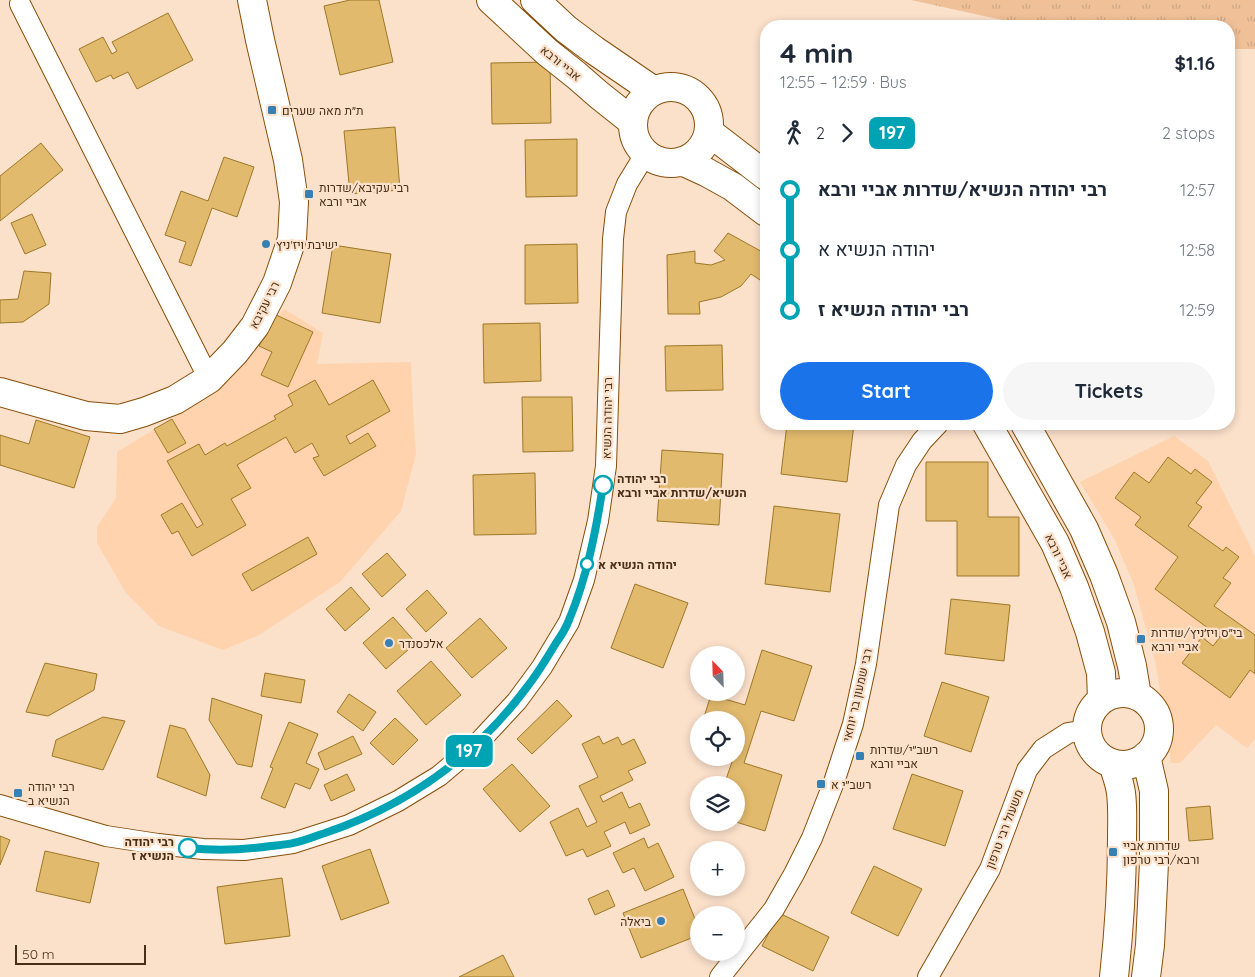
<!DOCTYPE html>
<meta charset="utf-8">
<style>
body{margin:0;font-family:Quicksand,Heebo,sans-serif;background:#f6f6f7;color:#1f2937;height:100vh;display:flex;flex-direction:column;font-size:19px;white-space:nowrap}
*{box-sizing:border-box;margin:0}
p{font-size:16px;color:#747a83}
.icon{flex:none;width:28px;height:28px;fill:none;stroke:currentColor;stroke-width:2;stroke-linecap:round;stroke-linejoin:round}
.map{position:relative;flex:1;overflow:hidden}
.panel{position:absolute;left:760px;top:20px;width:475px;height:410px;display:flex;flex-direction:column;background:#fff;border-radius:20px;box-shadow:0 2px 8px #0003}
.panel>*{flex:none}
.badge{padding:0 10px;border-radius:8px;font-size:18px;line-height:32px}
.needle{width:32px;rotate:337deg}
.tools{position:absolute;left:690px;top:646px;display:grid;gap:10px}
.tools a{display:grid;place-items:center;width:55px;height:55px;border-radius:50%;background:#fff;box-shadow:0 2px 8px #0003;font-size:25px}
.scale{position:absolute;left:15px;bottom:12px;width:131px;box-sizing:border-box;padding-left:5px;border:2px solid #482e15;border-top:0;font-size:14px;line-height:18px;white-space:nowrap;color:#482e15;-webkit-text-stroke:4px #fbe0ca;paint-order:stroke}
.map>.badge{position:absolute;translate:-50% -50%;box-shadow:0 0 0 2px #fff}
.legs{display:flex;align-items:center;gap:8px;height:55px;padding:0 20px;font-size:16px}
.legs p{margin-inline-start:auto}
.summary{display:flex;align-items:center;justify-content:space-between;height:85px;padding:0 20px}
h1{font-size:28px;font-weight:700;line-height:38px}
.primary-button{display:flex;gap:10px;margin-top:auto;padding:10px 20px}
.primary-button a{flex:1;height:58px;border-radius:30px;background:#1a73e8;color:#fff;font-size:20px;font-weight:700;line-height:58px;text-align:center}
.primary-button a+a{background:#f6f6f7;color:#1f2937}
ul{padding:0 20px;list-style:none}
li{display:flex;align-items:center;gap:18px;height:60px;font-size:19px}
li i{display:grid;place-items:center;width:8px;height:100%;margin:0 6px;background:currentColor}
li i::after{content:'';width:12px;height:12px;margin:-6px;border:4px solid;border-radius:50%;background:#fff}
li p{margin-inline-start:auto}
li:first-child i{background:linear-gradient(#0000 50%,currentColor 0)}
li:last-child i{background:linear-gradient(currentColor 50%,#0000 0)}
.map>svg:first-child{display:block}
.built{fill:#fed3ad}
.grass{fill:url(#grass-tufts)}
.building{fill:#e2ba6d;stroke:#9d7826}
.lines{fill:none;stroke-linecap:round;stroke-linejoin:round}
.street-casing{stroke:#874e08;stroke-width:22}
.secondary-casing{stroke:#874e08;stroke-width:30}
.street{stroke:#fff;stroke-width:20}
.secondary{stroke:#fff;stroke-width:28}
.line-1-casing{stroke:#fff;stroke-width:11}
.line-1{stroke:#00a3b4;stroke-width:8}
.poi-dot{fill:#3780b4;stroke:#fbe0ca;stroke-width:2}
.stop-1-dot{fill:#fff;stroke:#00a3b4;stroke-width:2.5}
.labels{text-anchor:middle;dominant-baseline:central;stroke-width:4.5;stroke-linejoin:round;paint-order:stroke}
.street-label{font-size:12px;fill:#482e15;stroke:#fbe0ca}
.poi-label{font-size:12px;fill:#482e15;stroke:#fbe0ca;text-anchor:start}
.stop-label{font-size:12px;font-weight:bold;fill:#482e15;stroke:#fbe0ca;text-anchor:start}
</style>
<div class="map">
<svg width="1255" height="977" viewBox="0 0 1255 977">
<defs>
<pattern id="grass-tufts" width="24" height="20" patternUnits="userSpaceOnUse" patternTransform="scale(1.25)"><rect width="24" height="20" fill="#f0c199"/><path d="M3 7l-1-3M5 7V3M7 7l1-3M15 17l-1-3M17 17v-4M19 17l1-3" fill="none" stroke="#cfa683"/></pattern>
</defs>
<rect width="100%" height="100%" fill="#fbe0ca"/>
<!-- built -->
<path class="built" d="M 284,309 L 323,333 L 317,364 L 411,362 L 413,410 L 416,454 L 401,511 L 340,582 L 259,635 L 223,650 L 159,626 L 126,593 L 97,543 L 97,527 L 116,498 L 117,452 L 186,410 L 227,381 Z
M 1174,436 L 1208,461 L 1255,556 L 1255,739 L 1247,748 L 1216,725 L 1180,763 L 1171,763 L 1156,665 L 1134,585 L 1114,538 L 1080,482 Z"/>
<!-- grass -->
<path class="grass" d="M 911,0 L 1255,0 L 1255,49 L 1229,49 L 1229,26 L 1030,26 Z"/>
<!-- building -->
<path class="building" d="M 350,0 L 379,0 L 393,62 L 340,75 L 324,6 Z
M 168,13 L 193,60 L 137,89 L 128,72 L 113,79 L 111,75 L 96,82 L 79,49 L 103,37 L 112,54 L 117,51 L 112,42 Z
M 550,62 L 551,123 L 492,124 L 491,63 Z
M 395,127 L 400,190 L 350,194 L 344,131 Z
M 577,139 L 577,196 L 526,197 L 525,140 Z
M 41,143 L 63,170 L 0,221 L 0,176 Z
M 224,157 L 254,167 L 237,217 L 212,208 L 191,266 L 179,262 L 186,242 L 165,235 L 181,191 L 208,201 Z
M 32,214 L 46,245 L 25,254 L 11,223 Z
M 728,233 L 766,254 L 766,284 L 751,274 L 741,286 L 721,297 L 699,302 L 700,314 L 668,314 L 667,255 L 695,251 L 695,263 L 711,265 L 725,260 L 714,251 Z
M 577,244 L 578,303 L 525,304 L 525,245 Z
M 333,245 L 391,254 L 380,323 L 322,313 Z
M 24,271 L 51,273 L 49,304 L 23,322 L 0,323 L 0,300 L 18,299 Z
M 274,314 L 313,332 L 288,387 L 261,375 L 272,352 L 259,346 Z
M 540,323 L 541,381 L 484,383 L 483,324 Z
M 722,345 L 723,390 L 666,391 L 665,346 Z
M 315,380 L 329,405 L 373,380 L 390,411 L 346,436 L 350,444 L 368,433 L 376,446 L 324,476 L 313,458 L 319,456 L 312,443 L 295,453 L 286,437 L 237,465 L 251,488 L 231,499 L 246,525 L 192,556 L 178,531 L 172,534 L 161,515 L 182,503 L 197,528 L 203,524 L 167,461 L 199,444 L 205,455 L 225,443 L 227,446 L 276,419 L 274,416 L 293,405 L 288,395 Z
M 522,397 L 572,397 L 573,451 L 523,452 Z
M 172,419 L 186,443 L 168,453 L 154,429 Z
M 36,420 L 90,437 L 74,488 L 0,465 L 0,435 L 29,444 Z
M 787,424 L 854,424 L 847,482 L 781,474 Z
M 662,450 L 723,454 L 719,525 L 657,521 Z
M 1168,457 L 1191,474 L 1195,469 L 1212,482 L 1196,503 L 1202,507 L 1188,526 L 1223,551 L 1226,547 L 1239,557 L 1223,578 L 1231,583 L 1214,606 L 1255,635 L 1255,674 L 1250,670 L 1230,698 L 1182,663 L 1202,637 L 1213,646 L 1220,637 L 1155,589 L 1178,557 L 1135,525 L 1141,517 L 1115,498 L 1134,472 L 1149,483 Z
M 926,462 L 988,462 L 988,517 L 1019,517 L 1019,576 L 957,576 L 957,521 L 926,521 Z
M 535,473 L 536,534 L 474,535 L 473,475 Z
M 774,506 L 840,514 L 830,592 L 765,584 Z
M 308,537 L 317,554 L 252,591 L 242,574 Z
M 387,553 L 406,575 L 382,597 L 362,574 Z
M 635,584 L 688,603 L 663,668 L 611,648 Z
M 351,587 L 370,609 L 345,631 L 326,609 Z
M 427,590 L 447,613 L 426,632 L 406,609 Z
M 951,599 L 1010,605 L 1004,661 L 945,654 Z
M 393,617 L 416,643 L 386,669 L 363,643 Z
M 480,618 L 507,648 L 472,678 L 446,648 Z
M 762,650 L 812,666 L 794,721 L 761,711 L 744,763 L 782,775 L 765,831 L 736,822 L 736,785 L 724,785 L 732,762 L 716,758 L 736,758 L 736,720 L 703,720 L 711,695 L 745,705 Z
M 431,661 L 461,695 L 426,725 L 397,691 Z
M 45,663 L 97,674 L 94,690 L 48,716 L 26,712 Z
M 265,673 L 305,680 L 301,703 L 261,696 Z
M 942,682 L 989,697 L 971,752 L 924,736 Z
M 349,694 L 376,712 L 363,731 L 337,712 Z
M 212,698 L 262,715 L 252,767 L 237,764 L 209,720 Z
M 557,700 L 572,716 L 532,754 L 517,739 Z
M 103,717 L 125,721 L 103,770 L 52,756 L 56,740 Z
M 395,718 L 418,740 L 393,765 L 370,743 Z
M 289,722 L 318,734 L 306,763 L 319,769 L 310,789 L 295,783 L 285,808 L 261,798 L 273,768 L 270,767 Z
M 170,725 L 185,729 L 210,775 L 206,796 L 157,777 Z
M 699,735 L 699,752 L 694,750 Z
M 353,736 L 362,754 L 325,770 L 318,753 Z
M 599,736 L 603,744 L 618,737 L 622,745 L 634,739 L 646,763 L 628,771 L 633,780 L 600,796 L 603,802 L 622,792 L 629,808 L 640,803 L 650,825 L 630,834 L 625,822 L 604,832 L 611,846 L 587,857 L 583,849 L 566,856 L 550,822 L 578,808 L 587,827 L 597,822 L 579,786 L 598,777 L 582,744 Z
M 512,764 L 550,806 L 520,832 L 483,789 Z
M 347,774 L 355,790 L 331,801 L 324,785 Z
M 912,774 L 963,791 L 945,846 L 893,829 Z
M 1210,806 L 1213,839 L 1189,841 L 1186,808 Z
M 0,836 L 10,840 L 0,865 Z
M 644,838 L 648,848 L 658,843 L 674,877 L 645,891 L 634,868 L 623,873 L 613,853 Z
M 370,849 L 389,903 L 341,920 L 322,866 Z
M 45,851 L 99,863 L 90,903 L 36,891 Z
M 874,866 L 922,889 L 898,936 L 851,913 Z
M 282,878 L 290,936 L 225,944 L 217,887 Z
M 683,889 L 699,929 L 699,935 L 641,958 L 623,913 Z
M 608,890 L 615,906 L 595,915 L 588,899 Z
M 779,913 L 829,937 L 813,971 L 762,946 Z
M 503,955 L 514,977 L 459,977 Z"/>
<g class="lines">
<!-- street casing -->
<g class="street-casing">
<path id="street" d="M 20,4 L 209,379
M 0,805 L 106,836 L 158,844 L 203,849 L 244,850 L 293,843 L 349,825 L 398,801 L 439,776 L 477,744 L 517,701 L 542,667 L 569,622 L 584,580 L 598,521 L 606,466 L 613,239 L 616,212 L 627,184 L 646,153
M 720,977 L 774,909 L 794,874 L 812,838 L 834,782 L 853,724 L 866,664 L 889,505 L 906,465 L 922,441 L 938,424
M 928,977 L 990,869 L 1027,770 L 1043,749 L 1068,733 L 1086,730"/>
</g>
<!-- secondary casing -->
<g class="secondary-casing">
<path id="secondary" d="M 491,0 L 547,52 L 576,75 L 599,95 L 633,122
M 535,0 L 566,29 L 594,50 L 654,91
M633 125a38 38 0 1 1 76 0a38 38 0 1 1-76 0Z
M 709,132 L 766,176
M 682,161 L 706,172 L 733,187 L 766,212
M 0,392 L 86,416 L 120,419 L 144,412 L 175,400 L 209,379 L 235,352 L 255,326 L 277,283 L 292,239 L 294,202 L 288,160 L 260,40 L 252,0
M 987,424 L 1055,543 L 1074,587 L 1090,632 L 1101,673 L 1102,699
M 1025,424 L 1084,529 L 1104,575 L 1121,622 L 1132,666 L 1137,696
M1087 729a36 36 0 1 1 72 0a36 36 0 1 1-72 0Z
M 1113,764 C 1116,773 1120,784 1121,793 C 1123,808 1122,824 1122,839 C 1122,885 1119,931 1114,977
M 1146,977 L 1150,945 L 1154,863 L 1154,791 L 1146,756"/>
</g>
<!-- street -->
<use href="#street" class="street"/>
<!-- secondary -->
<use href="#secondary" class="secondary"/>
</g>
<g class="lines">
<!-- line-1 casing -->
<g class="line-1-casing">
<path id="line-1" d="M 188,848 C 216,851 243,850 271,846 C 278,845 286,845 293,843 C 304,841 315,836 325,833 C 408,805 475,757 527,687 C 538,673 547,658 556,643 C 561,636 566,628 569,620 C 587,577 596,531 603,485"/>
</g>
<!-- line-1 -->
<use href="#line-1" class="line-1"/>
</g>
<!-- markers -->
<g class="poi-dot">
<rect x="267" y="105" width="10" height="10" rx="2.5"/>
<rect x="304" y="189" width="10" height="10" rx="2.5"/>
<circle cx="266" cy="244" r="5"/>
<rect x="1136" y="634" width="10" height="10" rx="2.5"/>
<circle cx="389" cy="643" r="5"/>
<rect x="855" y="751" width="10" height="10" rx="2.5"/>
<rect x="816" y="779" width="10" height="10" rx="2.5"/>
<rect x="13" y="788" width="10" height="10" rx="2.5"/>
<rect x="1108" y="847" width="10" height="10" rx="2.5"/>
<circle cx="661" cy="921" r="5"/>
</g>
<g class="stop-1-dot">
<circle cx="603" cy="485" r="9"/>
<circle cx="587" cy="564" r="6"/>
<circle cx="188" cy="848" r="9"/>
</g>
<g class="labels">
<!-- street labels -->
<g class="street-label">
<text transform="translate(561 63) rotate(39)">אביי ורבא</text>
<text transform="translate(264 305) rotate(-63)">רבי עקיבא</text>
<text transform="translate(607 418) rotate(-89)">רבי יהודה הנשיא</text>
<text transform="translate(1059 556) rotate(65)">אביי ורבא</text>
<text transform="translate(857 695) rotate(-77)">רבי שמעון בר יוחאי</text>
<text transform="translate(1004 829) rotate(-69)">משעול רבי טרפון</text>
</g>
<!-- poi labels -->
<g class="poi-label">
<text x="282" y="110">ת״ת מאה שערים</text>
<text x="319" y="187">רבי עקיבא/שדרות<tspan x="319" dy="14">אביי ורבא</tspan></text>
<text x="276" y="244">ישיבת ויז'ניץ</text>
<text x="1151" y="632">בי״ס ויז׳ניץ/שדרות<tspan x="1151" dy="14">אביי ורבא</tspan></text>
<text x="399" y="643">אלכסנדר</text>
<text x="870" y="749">רשב״י/שדרות<tspan x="870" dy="14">אביי ורבא</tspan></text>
<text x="831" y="784">רשב״י א</text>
<text x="28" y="786">רבי יהודה<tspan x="28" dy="14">הנשיא ב</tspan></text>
<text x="1123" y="845">שדרות אביי<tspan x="1123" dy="14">ורבא/רבי טרפון</tspan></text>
<text x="651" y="921" text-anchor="end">ביאלה</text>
</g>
<!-- stop labels -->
<g class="stop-label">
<text x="617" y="478">רבי יהודה<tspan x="617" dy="14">הנשיא/שדרות אביי ורבא</tspan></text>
<text x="598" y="564">יהודה הנשיא א</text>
<text x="174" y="841" text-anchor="end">רבי יהודה<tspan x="174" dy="14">הנשיא ז</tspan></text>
</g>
</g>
</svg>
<div class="tools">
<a><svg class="needle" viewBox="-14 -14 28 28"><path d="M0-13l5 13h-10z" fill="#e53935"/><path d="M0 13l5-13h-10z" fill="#747a83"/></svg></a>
<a><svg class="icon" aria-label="locate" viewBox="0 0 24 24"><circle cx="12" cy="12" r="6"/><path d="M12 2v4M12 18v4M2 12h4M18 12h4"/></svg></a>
<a><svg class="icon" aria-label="layers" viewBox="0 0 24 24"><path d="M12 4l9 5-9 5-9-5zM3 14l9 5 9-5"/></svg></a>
<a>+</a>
<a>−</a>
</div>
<div class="scale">50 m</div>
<b class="badge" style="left:469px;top:751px;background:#00a3b4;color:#fff">197</b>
<section class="panel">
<div class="summary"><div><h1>4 min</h1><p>12:55 – 12:59 · Bus</p></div><b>$1.16</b></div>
<div class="legs"><svg class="icon" aria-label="walk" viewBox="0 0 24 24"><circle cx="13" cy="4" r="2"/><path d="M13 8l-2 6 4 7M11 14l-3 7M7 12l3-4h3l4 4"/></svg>2<svg class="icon" aria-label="forward" viewBox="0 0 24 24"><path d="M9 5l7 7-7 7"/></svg><b class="badge" style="background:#00a3b4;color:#fff">197</b><p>2 stops</p></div>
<ul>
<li><i style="color:#00a3b4"></i><b>רבי יהודה הנשיא/שדרות אביי ורבא</b><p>12:57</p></li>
<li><i style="color:#00a3b4"></i><span>יהודה הנשיא א</span><p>12:58</p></li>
<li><i style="color:#00a3b4"></i><b>רבי יהודה הנשיא ז</b><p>12:59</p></li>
</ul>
<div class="primary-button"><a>Start</a><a>Tickets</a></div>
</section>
</div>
